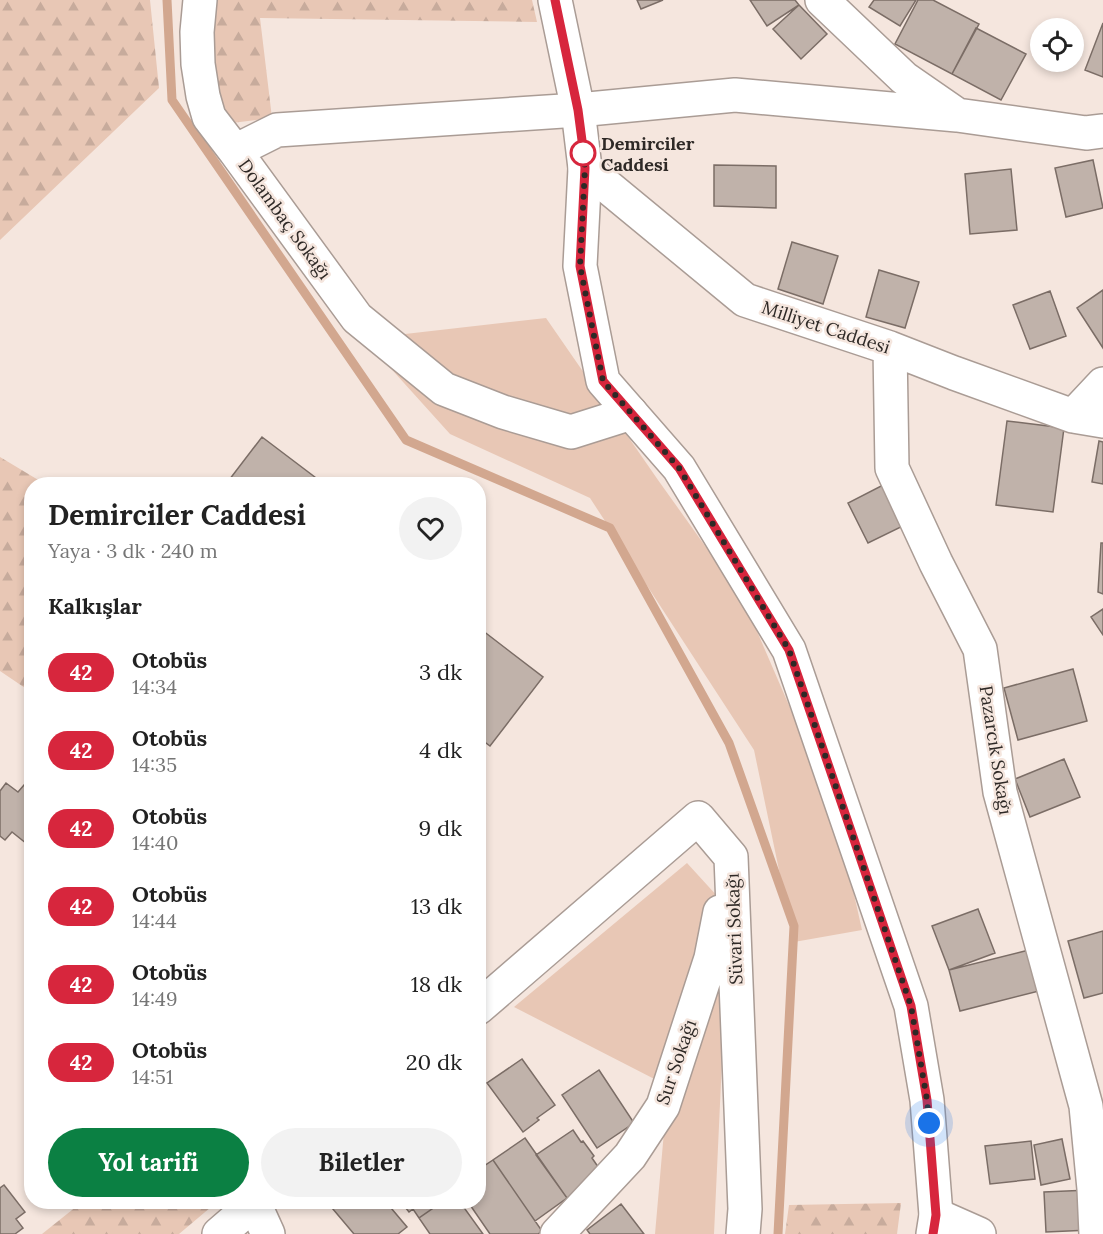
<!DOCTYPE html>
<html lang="tr">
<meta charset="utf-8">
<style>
body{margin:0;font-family:Lora,serif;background:#f2f2f2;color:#222;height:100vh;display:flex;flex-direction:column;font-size:22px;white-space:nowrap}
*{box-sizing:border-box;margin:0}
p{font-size:20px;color:#767676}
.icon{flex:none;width:33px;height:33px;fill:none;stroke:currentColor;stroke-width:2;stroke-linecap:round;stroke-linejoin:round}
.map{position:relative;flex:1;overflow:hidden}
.panel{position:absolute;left:24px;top:477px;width:462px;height:732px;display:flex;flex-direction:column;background:#fff;border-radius:24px;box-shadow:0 3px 9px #0003}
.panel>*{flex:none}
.badge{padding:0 12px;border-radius:20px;font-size:21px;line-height:39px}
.buttons{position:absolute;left:1030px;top:18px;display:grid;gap:12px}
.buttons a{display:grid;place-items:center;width:54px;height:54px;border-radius:50%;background:#fff;box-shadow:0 3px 9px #0003;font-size:30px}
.you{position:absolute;width:30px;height:30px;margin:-15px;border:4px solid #fff;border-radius:50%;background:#1a73e8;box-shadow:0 0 0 9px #1a73e833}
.map>.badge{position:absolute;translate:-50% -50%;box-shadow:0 0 0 3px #fff}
h2{padding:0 24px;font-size:22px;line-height:54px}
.round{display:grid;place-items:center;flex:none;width:63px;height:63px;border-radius:32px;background:#f2f2f2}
.headline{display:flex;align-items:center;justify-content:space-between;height:102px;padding:0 24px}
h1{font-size:28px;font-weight:800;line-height:45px}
.cta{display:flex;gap:12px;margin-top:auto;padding:12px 24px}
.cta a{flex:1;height:69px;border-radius:36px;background:#0b8043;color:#fff;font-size:24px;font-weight:800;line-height:69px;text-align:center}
.cta a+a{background:#f2f2f2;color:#222}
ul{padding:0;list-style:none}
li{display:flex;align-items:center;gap:18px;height:78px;padding:0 24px}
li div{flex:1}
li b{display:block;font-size:22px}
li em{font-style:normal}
li .badge{min-width:66px;font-weight:700;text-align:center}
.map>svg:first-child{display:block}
.green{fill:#e8c7b5}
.forest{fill:url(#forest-firs)}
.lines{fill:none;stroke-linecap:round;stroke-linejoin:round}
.stream{stroke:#d2a78f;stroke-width:9}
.building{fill:#c0b2aa;stroke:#7b6d66;stroke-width:1.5}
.street-casing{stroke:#aa9c95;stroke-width:36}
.secondary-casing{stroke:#aa9c95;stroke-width:36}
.street{stroke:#fff;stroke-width:33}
.secondary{stroke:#fff;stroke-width:33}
.line-casing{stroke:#fff;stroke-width:14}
.line{stroke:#d7263d;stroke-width:9}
.walk{stroke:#2e2926;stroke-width:6;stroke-dasharray:0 10.8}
.stop-dot{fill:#fff;stroke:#d7263d;stroke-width:3}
.labels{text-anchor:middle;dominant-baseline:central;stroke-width:5;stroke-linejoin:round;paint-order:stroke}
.stop-label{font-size:18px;font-weight:bold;fill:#2e2926;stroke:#f5e6de;text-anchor:start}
.street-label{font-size:18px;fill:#2e2926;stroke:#f5e6de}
</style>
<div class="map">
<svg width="1103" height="1234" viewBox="0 0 1103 1234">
<defs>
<pattern id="forest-firs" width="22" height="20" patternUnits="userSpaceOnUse" patternTransform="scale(1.5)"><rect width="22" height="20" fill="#e8c7b5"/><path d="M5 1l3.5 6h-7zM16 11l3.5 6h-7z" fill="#c7ab9c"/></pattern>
</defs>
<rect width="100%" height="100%" fill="#f5e6de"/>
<!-- green -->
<path class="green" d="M 546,318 L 658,480 L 743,599 L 836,814 L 862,930 L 794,942 L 754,750 L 590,498 L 450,434 L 376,352 L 405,334 Z
M 687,863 L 729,909 L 714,1234 L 655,1234 L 668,1086 L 514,1007 Z"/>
<!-- forest -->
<path class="forest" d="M 0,0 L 150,0 L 159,88 L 0,240 Z
M 191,0 L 532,0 L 537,22 L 260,18 L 272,118 L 216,125 Z
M 0,457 L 45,484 L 32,484 L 31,692 L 0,671 Z
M 82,1202 L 217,1202 L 179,1234 L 42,1234 Z
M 901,1203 L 897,1234 L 785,1234 L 789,1205 Z"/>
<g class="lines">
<!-- stream -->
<path class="stream" d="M 167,0 L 172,100 L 406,440 L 610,528 L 729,743 L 794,926 L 778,1234"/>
</g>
<!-- building -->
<path class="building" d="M 637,0 L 663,0 L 641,9 Z
M 750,0 L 795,0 L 799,5 L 767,26 Z
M 874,0 L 916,0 L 900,26 L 869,7 Z
M 918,0 L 933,0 L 979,24 L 952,74 L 895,44 Z
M 799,5 L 827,34 L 801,59 L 773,29 Z
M 1103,23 L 1103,77 L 1085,70 Z
M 976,28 L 1026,54 L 1001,100 L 952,74 Z
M 1093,160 L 1103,208 L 1066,217 L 1055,168 Z
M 714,165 L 776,166 L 776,208 L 714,206 Z
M 1011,169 L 1017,230 L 970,234 L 965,174 Z
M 792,242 L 838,256 L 823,304 L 778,289 Z
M 879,270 L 919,282 L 905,328 L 866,317 Z
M 1103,290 L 1103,348 L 1077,308 Z
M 1050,291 L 1066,336 L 1030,349 L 1013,305 Z
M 1007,421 L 1064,428 L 1053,512 L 996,505 Z
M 262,437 L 324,484 L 226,484 Z
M 1099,441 L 1103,442 L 1103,484 L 1092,482 Z
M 885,484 L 905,525 L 868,543 L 848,503 Z
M 1101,543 L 1103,543 L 1103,594 L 1098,592 Z
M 1103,609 L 1103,635 L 1091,617 Z
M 478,627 L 543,677 L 490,746 L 478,737 Z
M 1073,669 L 1087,721 L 1018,740 L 1004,688 Z
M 1064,759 L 1080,797 L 1030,817 L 1015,779 Z
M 6,783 L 18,792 L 24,785 L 32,791 L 32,848 L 12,832 L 5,840 L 0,836 L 0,791 Z
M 978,909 L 995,953 L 949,970 L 932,926 Z
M 1103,931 L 1103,993 L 1084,998 L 1068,941 Z
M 1033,949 L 1043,990 L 960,1011 L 949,970 Z
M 522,1059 L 555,1105 L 537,1118 L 539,1120 L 523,1132 L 487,1083 Z
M 599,1070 L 634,1123 L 597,1148 L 562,1095 Z
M 573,1130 L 581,1142 L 583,1141 L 594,1156 L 592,1158 L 603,1174 L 567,1198 L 536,1155 Z
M 525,1138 L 567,1198 L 535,1221 L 493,1160 Z
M 1062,1139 L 1070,1179 L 1041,1185 L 1034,1145 Z
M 1031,1141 L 1035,1179 L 990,1184 L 985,1146 Z
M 493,1160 L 542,1231 L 538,1234 L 490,1234 L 468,1202 L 478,1202 L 478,1170 Z
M 4,1185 L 25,1212 L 16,1219 L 23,1228 L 15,1234 L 0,1234 L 0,1188 Z
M 1089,1190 L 1090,1230 L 1046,1232 L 1044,1192 Z
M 327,1202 L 386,1202 L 407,1227 L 398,1234 L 354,1234 Z
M 401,1202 L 442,1202 L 419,1218 L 413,1209 L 409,1212 Z
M 442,1202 L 460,1202 L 483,1234 L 430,1234 L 419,1218 Z
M 621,1204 L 644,1234 L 590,1234 L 587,1230 Z"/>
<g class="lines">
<!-- street casing -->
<g class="street-casing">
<path id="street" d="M 200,0 L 197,32 L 198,64 L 203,96 L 209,117 L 235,151
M 822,0 L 904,78 L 956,114
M 585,168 L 745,300 L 890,348 L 954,373 L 1073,416 L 1103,421
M 890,348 L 892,468 L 936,563 L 980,649 L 1000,792 L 1086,1106 L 1094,1189 L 1096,1234
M 631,413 L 571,432 L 503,412 L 444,389 L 357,318 L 235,151 L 277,130 L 578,110 L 735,95 L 957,115 L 1086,133 L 1103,131
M 1073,416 L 1103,384
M 478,1008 L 698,818 L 731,857 L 745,1209 L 743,1234
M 254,1203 L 268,1234
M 936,1215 L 979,1234
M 219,1234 L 256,1202
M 557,1234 L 630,1156 L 663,1106 L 711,958 L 720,912"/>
</g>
<!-- secondary casing -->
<g class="secondary-casing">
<path id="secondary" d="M 555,0 L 578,110 L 585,168 L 580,266 L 603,381 L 679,468 L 789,650 L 911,1006 L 927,1100 L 936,1215 L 933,1234"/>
</g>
<!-- street -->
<use href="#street" class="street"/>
<!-- secondary -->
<use href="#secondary" class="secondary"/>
</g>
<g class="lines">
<!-- line casing -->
<g class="line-casing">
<path id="line" d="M 555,0 L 578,110 L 583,148 L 585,168 L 580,266 L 603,381 L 679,468 L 789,650 L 911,1006 L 927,1100 L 936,1215 L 933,1234"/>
</g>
<!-- line -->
<use href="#line" class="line"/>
<!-- walk -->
<path class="walk" d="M 583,153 L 583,148 L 585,168 L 580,266 L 603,381 L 679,468 L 789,650 L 911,1006 L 927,1100 L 929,1123"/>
</g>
<!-- markers -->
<circle class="stop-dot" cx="583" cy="153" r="12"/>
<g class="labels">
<!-- stop labels -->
<g class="stop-label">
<text x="601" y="143">Demirciler<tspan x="601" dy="21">Caddesi</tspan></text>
</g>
<!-- street labels -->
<g class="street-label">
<text transform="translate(285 219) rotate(54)">Dolambaç Sokağı</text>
<text transform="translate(826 327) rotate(18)">Milliyet Caddesi</text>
<text transform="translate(996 750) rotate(81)">Pazarcık Sokağı</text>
<text transform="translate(734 929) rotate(-92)">Süvari Sokağı</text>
<text transform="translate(676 1062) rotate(-71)">Sur Sokağı</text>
</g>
</g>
</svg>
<div class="buttons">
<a><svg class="icon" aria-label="locate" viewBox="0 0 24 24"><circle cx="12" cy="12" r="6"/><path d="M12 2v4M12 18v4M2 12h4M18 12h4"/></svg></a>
</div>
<div class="you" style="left:929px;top:1123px"></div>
<section class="panel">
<div class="headline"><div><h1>Demirciler Caddesi</h1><p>Yaya · 3 dk · 240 m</p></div><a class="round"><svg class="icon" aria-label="heart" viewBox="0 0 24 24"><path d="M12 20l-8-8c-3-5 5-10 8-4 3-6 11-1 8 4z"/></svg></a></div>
<h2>Kalkışlar</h2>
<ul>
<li><span class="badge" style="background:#d7263d;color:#fff">42</span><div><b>Otobüs</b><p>14:34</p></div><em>3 dk</em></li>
<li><span class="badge" style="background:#d7263d;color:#fff">42</span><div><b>Otobüs</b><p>14:35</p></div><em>4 dk</em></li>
<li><span class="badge" style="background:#d7263d;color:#fff">42</span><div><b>Otobüs</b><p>14:40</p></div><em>9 dk</em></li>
<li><span class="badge" style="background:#d7263d;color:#fff">42</span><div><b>Otobüs</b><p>14:44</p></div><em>13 dk</em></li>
<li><span class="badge" style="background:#d7263d;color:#fff">42</span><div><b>Otobüs</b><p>14:49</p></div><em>18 dk</em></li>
<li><span class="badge" style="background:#d7263d;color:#fff">42</span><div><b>Otobüs</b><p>14:51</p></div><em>20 dk</em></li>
</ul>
<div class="cta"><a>Yol tarifi</a><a>Biletler</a></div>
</section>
</div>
